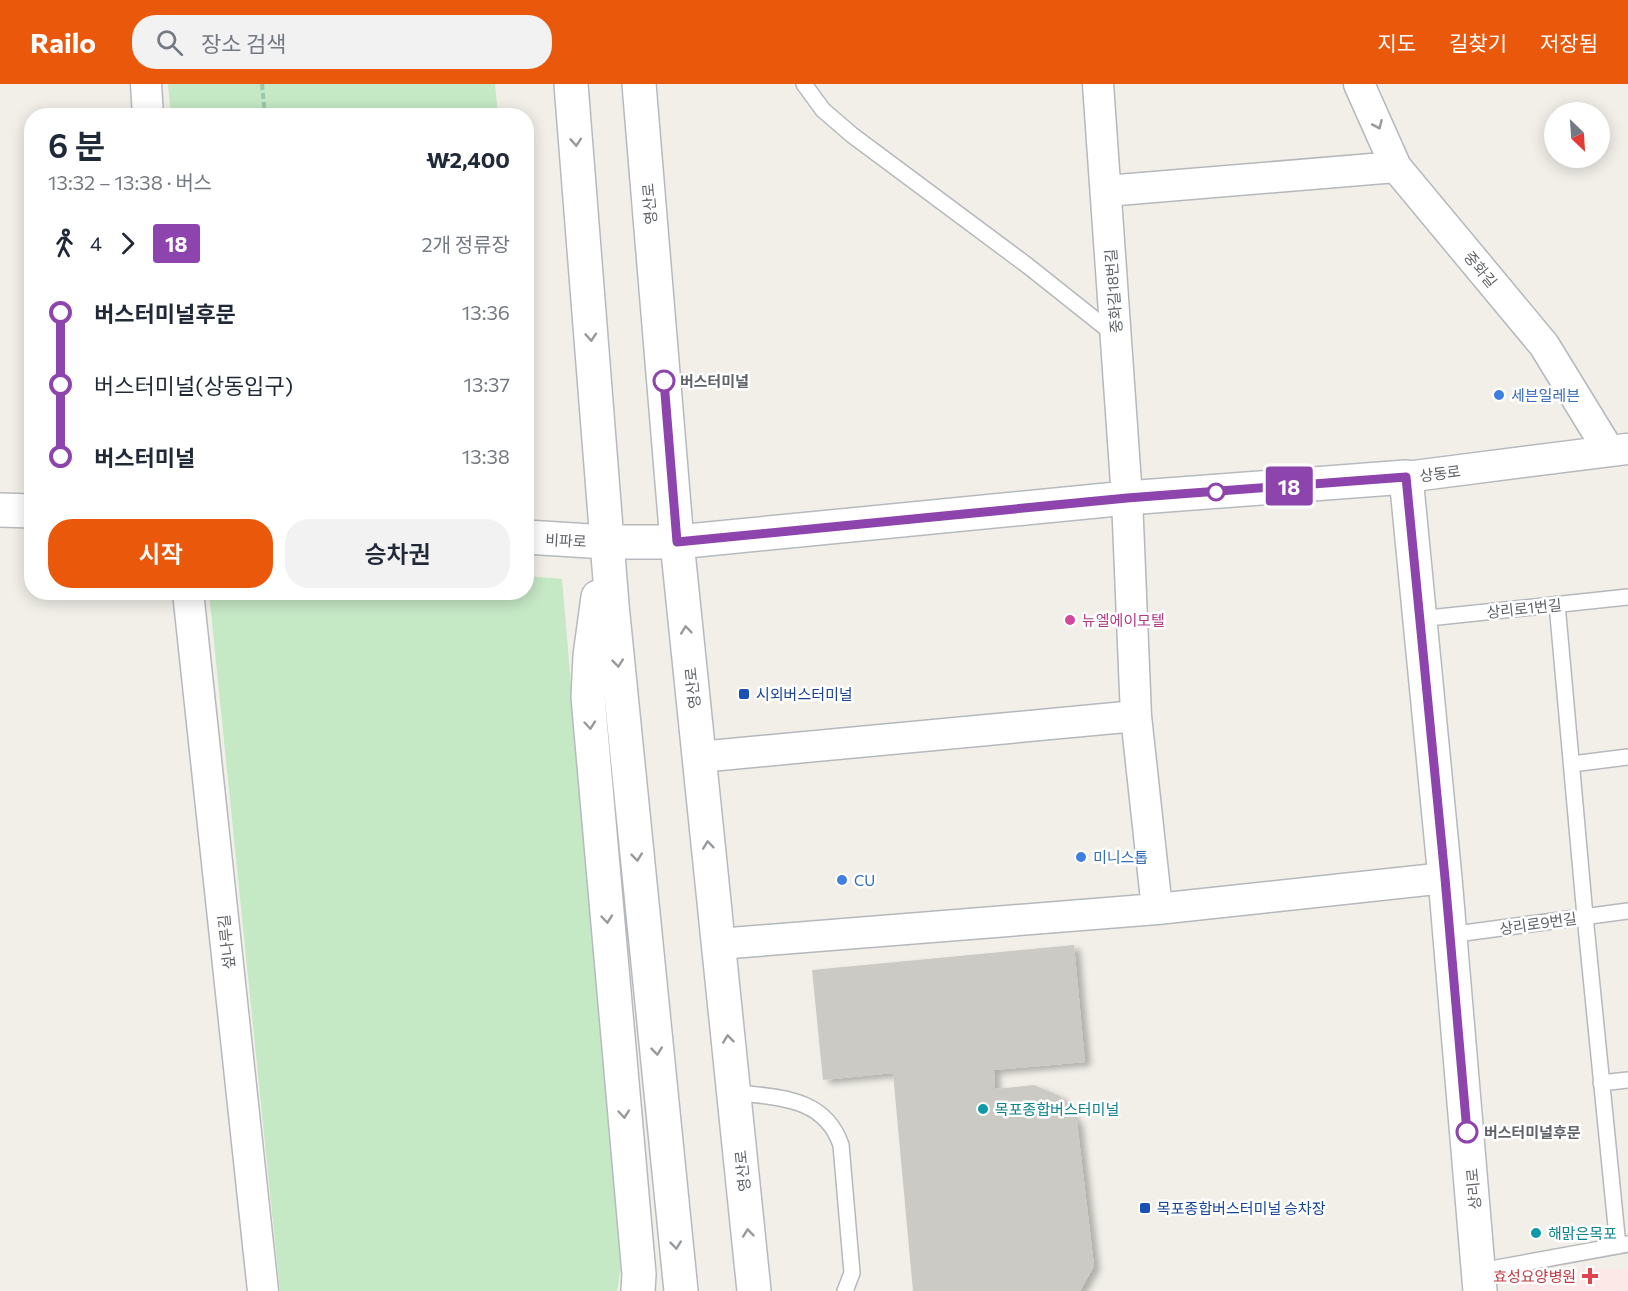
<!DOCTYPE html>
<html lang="ko">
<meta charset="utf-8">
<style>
body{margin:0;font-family:Commissioner,"Noto Sans KR",sans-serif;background:#f2f2f3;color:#1f2937;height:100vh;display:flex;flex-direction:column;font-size:22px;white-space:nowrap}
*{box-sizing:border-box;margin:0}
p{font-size:20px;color:#747a83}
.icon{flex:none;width:33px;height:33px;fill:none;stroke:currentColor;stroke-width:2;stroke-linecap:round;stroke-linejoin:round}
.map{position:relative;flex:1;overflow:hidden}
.sheet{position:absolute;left:24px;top:24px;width:510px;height:492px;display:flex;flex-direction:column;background:#fff;border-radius:24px;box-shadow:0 3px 15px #0003}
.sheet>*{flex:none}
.badge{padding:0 12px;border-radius:4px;font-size:21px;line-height:39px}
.needle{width:39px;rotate:155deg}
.controls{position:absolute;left:1544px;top:18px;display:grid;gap:12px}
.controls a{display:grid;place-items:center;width:66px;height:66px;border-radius:50%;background:#fff;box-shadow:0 3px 15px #0003;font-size:30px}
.map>.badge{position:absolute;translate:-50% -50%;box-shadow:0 0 0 3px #fff}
.legs{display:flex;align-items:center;gap:9px;height:66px;padding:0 24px;font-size:20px}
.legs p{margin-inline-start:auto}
.summary{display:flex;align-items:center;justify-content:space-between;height:102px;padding:0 24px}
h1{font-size:33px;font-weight:600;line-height:45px}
.action{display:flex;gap:12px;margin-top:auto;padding:12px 24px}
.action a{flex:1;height:69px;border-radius:24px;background:#ea580c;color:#fff;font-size:24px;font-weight:600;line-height:69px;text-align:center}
.action a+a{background:#f2f2f3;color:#1f2937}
ul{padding:0 24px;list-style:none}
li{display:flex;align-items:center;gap:21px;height:72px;font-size:22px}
li i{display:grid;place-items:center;width:9px;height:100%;margin:0 8px;background:currentColor}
li i::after{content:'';width:15px;height:15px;margin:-8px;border:4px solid;border-radius:50%;background:#fff}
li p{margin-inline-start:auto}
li:first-child i{background:linear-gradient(#0000 50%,currentColor 0)}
li:last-child i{background:linear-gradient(currentColor 50%,#0000 0)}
header{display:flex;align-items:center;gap:36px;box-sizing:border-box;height:84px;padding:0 30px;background:#ea580c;color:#fff}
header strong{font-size:28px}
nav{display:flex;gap:33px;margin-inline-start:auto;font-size:21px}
.search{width:420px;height:54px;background:#f2f2f3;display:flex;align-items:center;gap:15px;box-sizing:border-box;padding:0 21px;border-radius:24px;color:#747a83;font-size:22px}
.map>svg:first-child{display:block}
.medical{fill:#fce8e6}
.green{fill:#c5e8c5}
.building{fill:#cccac5;filter:url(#shadow)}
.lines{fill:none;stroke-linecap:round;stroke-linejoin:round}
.lane-casing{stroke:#b5b8bc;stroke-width:18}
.street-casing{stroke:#b5b8bc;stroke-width:33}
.secondary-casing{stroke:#b6babf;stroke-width:36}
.path{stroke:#9cc7a9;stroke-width:4;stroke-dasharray:6 3;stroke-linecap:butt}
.lane{stroke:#fff;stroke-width:15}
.street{stroke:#fff;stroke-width:30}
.secondary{stroke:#fff;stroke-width:33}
.oneway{stroke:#979a9d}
.line-1-casing{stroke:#fff;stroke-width:14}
.line-1{stroke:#8e44ad;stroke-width:9}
.stop-1-dot{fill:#fff;stroke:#8e44ad;stroke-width:3}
.shop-dot{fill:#3f7fe0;stroke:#fff;stroke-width:2}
.hotel-dot{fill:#d1479c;stroke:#fff;stroke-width:2}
.transit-dot{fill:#1a4fb4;stroke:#fff;stroke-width:2}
.culture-dot{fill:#0f9aa8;stroke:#fff;stroke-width:2}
.health-dot{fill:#e0444e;stroke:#fff;stroke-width:2}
.labels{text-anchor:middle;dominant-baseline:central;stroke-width:5;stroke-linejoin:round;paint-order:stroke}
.street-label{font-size:15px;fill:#5f6368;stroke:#fff}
.stop-label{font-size:15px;font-weight:bold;fill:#5f6368;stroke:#fff;text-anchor:start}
.shop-label{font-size:15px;fill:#366cbe;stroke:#fff;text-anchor:start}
.hotel-label{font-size:15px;fill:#b23c85;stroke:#fff;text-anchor:start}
.transit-label{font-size:15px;fill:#164399;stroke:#fff;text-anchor:start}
.culture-label{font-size:15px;fill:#0d838f;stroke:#fff;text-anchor:start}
.health-label{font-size:15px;fill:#be3a42;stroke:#fff;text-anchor:end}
</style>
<header>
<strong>Railo</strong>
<div class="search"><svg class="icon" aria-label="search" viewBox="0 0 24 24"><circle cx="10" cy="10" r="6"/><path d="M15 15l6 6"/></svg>장소 검색</div>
<nav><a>지도</a><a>길찾기</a><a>저장됨</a></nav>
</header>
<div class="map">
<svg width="1628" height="1207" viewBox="0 0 1628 1207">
<defs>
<filter id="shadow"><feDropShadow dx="6" dy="4" stdDeviation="3" flood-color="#0004"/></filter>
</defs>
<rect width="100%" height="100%" fill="#f1efe8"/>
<!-- medical -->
<path class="medical" d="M 1599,1184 L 1628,1186 L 1628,1207 L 1517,1207 L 1517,1199 Z"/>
<!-- green -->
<path class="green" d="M 168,0 L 495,0 L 498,31 L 171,31 Z
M 527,492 L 562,495 L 621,1184 L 617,1207 L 280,1207 L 209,509 L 526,508 Z"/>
<!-- building -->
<path class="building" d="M 1074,861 L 1085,978 L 994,986 L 995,1005 L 1034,1001 L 1060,1012 L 1077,1038 L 1094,1182 L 1080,1207 L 913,1207 L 893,989 L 823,996 L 812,886 Z"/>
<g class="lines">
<!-- lane casing -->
<g class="lane-casing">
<path id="lane" d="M 804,0 L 823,26 L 852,51 L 1028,182 L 1116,252
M 1557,520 L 1585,832 L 1618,1162
M 1419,535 L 1628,513
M 1572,680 L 1628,673
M 1449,851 L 1628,827
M 1601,999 L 1628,996
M 733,1008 C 777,1014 824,1012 841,1061 L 852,1189 L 845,1207
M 1480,1187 L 1628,1160"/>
</g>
<!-- street casing -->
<g class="street-casing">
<path id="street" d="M 146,0 L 148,32
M 1098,0 L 1127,414 L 1136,632 L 1157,825
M 1359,0 L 1396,83 L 1544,261 L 1609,367
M 1106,107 L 1396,83
M 1406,393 L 1626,365
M 188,508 L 263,1207
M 699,673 L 1136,632
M 718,860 L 1157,825 L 1445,794"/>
</g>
<!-- secondary casing -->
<g class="secondary-casing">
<path id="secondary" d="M 571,0 L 612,521 L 681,1207
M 639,0 L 677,458 L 754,1207
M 0,426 L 32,427
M 526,453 L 606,458 L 677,458 L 1127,414 L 1406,393 L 1445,794 L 1480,1207
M 598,513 L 590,572 L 588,613 L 639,1190 L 638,1207"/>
</g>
<!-- path -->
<path class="path" d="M 262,0 L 265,32"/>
<!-- lane -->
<use href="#lane" class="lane"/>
<!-- street -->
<use href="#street" class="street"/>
<!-- secondary -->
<use href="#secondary" class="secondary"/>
</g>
<!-- one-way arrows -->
<defs><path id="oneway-chevron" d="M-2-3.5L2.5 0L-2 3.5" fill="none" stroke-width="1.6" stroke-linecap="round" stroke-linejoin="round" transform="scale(1.5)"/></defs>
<g class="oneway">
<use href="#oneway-chevron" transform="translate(1378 41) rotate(66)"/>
<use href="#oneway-chevron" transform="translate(576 58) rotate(86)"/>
<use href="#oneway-chevron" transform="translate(591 253) rotate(86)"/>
<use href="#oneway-chevron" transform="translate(686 546) rotate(-96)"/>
<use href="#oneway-chevron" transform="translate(618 579) rotate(84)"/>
<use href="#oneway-chevron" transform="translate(590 641) rotate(85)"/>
<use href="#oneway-chevron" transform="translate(708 761) rotate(-96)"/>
<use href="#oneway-chevron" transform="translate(637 773) rotate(84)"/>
<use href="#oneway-chevron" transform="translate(607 835) rotate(85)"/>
<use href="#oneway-chevron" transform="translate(728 955) rotate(-96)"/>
<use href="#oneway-chevron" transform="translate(657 967) rotate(84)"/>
<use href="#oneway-chevron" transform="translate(624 1030) rotate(85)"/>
<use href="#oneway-chevron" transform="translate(748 1149) rotate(-96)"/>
<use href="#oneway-chevron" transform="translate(676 1161) rotate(84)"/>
</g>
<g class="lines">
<!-- line-1 casing -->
<g class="line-1-casing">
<path id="line-1" d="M 664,297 L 677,458 L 1127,414 L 1406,393 L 1445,794 L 1467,1048"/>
</g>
<!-- line-1 -->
<use href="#line-1" class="line-1"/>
</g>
<!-- markers -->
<g class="stop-1-dot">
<circle cx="664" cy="297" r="10"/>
<circle cx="1216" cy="408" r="8"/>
<circle cx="1467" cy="1048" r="10"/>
</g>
<g class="shop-dot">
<circle cx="1499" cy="311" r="6"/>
<circle cx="1081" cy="773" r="6"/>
<circle cx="842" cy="796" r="6"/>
</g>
<circle class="hotel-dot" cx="1070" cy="536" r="6"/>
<g class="transit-dot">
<rect x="738" y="604" width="12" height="12" rx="3"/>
<rect x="1139" y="1118" width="12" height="12" rx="3"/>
</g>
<g class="culture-dot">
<circle cx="983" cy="1025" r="6"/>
<circle cx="1536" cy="1149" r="6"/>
</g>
<path class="health-dot" d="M1587 1183h6v6h6v6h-6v6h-6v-6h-6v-6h6z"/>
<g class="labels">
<!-- street labels -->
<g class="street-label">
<text transform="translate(649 120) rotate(-95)">영산로</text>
<text transform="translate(1481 185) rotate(50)">중화길</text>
<text transform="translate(1113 207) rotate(-94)">중화길18번길</text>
<text transform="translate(1440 389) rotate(-7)">상동로</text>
<text transform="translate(566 456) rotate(3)">비파로</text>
<text transform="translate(1524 524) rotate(-6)">상리로1번길</text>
<text transform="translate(692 604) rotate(-96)">영산로</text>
<text transform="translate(1538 839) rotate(-8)">상리로9번길</text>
<text transform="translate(226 858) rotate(-96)">섶나루길</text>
<text transform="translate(742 1087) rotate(-96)">영산로</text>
<text transform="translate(1473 1105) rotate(-95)">상리로</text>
</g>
<!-- stop labels -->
<g class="stop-label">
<text x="680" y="297">버스터미널</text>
<text x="1484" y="1048">버스터미널후문</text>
</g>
<!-- shop labels -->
<g class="shop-label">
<text x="1511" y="311">세븐일레븐</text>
<text x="1093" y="773">미니스톱</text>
<text x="854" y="796">CU</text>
</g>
<!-- hotel labels -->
<g class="hotel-label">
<text x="1082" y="536">뉴엘에이모텔</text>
</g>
<!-- transit labels -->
<g class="transit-label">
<text x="756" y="610">시외버스터미널</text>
<text x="1157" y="1124">목포종합버스터미널 승차장</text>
</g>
<!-- culture labels -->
<g class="culture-label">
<text x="995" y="1025">목포종합버스터미널</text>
<text x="1548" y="1149">해맑은목포</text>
</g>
<!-- health labels -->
<g class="health-label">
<text x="1576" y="1192">효성요양병원</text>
</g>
</g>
</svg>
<div class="controls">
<a><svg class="needle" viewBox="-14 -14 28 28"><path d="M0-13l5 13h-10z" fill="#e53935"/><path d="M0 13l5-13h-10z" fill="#747a83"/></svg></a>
</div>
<b class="badge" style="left:1289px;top:402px;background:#8e44ad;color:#fff">18</b>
<section class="sheet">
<div class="summary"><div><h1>6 분</h1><p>13:32 – 13:38 · 버스</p></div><b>₩2,400</b></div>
<div class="legs"><svg class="icon" aria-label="walk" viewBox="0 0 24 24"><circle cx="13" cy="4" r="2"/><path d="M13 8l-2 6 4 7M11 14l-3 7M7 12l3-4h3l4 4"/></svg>4<svg class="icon" aria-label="forward" viewBox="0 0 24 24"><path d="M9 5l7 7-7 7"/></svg><b class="badge" style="background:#8e44ad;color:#fff">18</b><p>2개 정류장</p></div>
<ul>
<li><i style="color:#8e44ad"></i><b>버스터미널후문</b><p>13:36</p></li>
<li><i style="color:#8e44ad"></i><span>버스터미널(상동입구)</span><p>13:37</p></li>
<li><i style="color:#8e44ad"></i><b>버스터미널</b><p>13:38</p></li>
</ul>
<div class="action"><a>시작</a><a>승차권</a></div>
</section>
</div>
